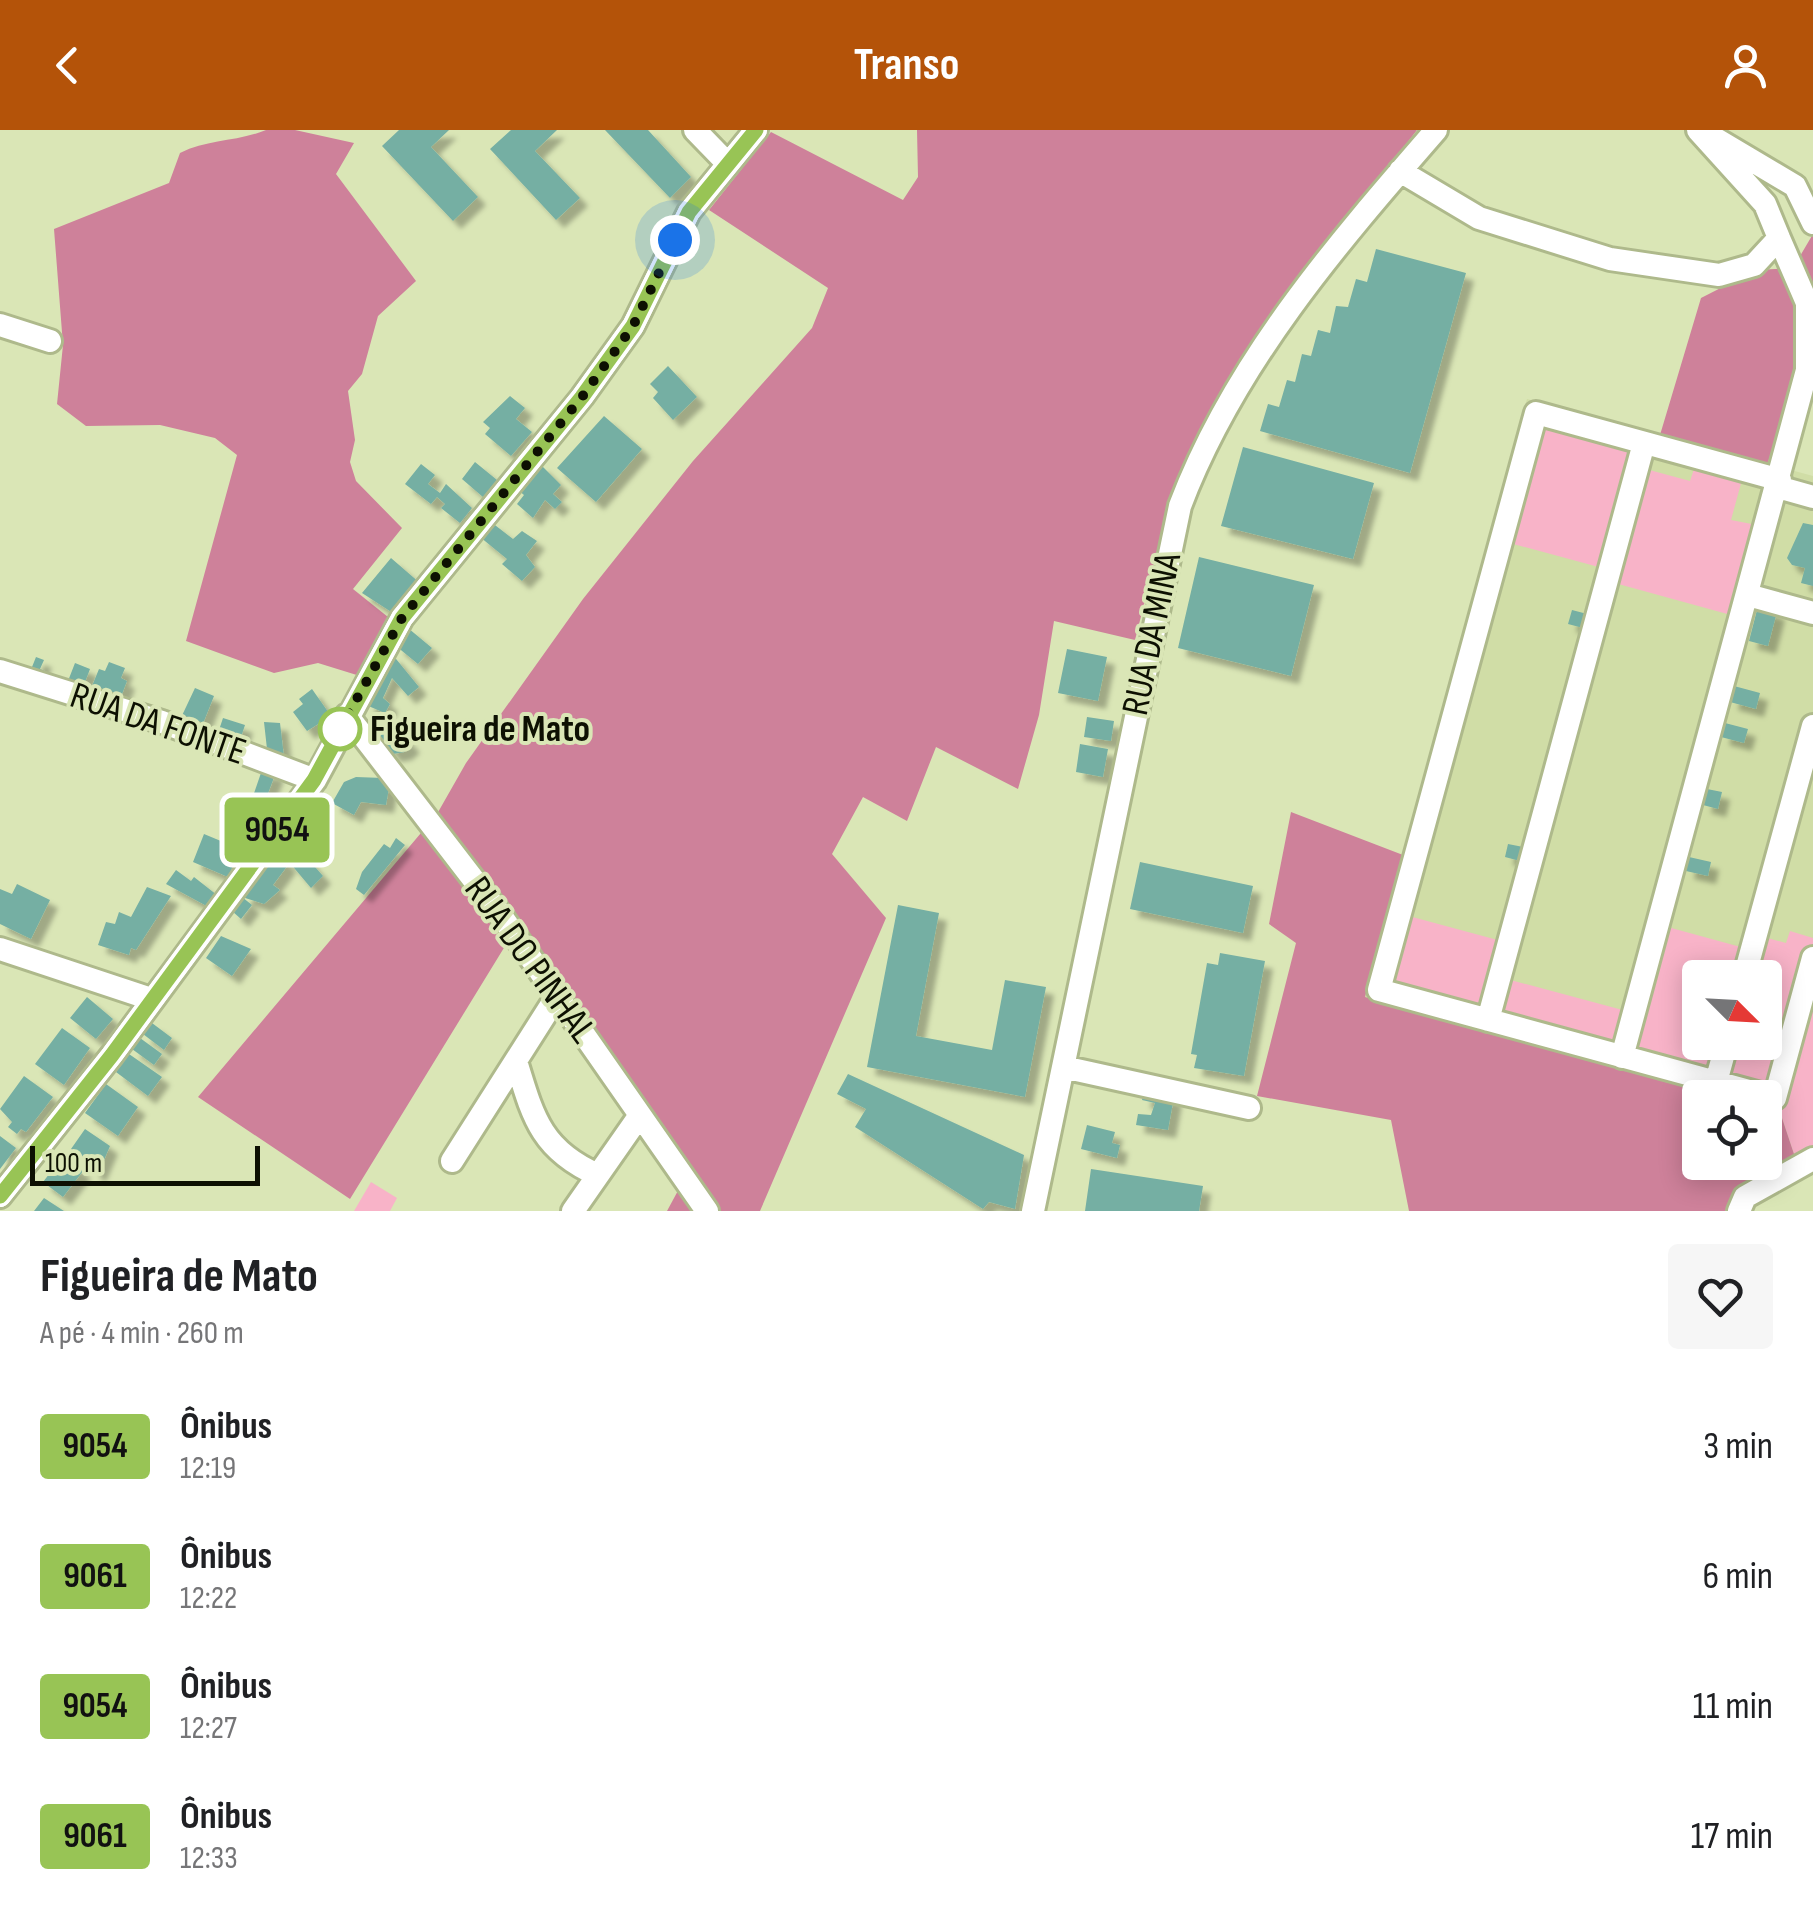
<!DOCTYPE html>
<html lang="pt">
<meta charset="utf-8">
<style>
body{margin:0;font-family:"Sofia Sans Condensed",sans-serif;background:#f6f6f6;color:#202124;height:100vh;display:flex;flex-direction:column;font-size:38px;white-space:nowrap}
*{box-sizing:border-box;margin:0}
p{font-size:32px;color:#757577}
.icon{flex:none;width:55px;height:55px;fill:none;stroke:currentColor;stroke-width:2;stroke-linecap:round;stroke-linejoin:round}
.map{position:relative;height:1081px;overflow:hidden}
.side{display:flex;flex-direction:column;background:#fff;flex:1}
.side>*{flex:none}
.badge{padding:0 20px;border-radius:8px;font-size:35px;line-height:65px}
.needle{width:65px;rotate:114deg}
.buttons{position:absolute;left:1682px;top:830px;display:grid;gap:20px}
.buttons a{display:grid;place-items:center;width:100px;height:100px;border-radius:10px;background:#fff;box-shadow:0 5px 25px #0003;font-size:50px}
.scale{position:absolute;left:30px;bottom:25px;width:230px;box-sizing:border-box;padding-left:10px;border:5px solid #0d1002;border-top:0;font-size:28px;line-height:35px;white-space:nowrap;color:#0d1002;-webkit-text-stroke:8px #dae6b6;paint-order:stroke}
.you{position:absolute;width:50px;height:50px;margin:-25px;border:8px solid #fff;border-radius:50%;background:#1a73e8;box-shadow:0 0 0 15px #1a73e833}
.map>.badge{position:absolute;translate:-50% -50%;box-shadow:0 0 0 5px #fff}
.round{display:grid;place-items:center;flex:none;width:105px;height:105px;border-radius:10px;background:#f6f6f6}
.overview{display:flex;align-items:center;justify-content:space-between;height:170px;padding:0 40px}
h1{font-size:48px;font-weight:700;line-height:75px}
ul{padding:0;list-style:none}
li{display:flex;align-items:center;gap:30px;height:130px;padding:0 40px}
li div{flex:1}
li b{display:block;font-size:38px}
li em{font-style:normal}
li .badge{min-width:110px;font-weight:700;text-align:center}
header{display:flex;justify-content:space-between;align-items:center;height:130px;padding:0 40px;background:#b45309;color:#fff;font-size:45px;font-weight:700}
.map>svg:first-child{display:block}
.built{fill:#d0dda6;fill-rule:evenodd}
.green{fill:#f8b3c8}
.forest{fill:#ce819a}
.building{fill:#75afa3;filter:url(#shadow)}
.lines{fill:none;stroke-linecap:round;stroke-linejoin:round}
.minor-casing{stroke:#aeb98b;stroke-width:28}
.minor{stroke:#fff;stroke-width:22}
.line-casing{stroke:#fff;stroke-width:22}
.line{stroke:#98c455;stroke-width:15}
.walk{stroke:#0d1002;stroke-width:10;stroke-dasharray:0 18}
.stop-dot{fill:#fff;stroke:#98c455;stroke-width:5}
.labels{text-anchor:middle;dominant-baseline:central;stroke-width:8;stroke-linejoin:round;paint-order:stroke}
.street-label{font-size:38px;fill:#0d1002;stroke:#dae6b6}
.stop-label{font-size:38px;font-weight:bold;fill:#0d1002;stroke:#dae6b6;text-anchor:start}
</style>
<header><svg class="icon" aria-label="back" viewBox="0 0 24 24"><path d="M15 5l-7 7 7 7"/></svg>Transo<svg class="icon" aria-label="person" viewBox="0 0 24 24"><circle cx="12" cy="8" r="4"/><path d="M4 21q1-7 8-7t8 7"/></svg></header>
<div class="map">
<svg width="1813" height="1081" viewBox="0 0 1813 1081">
<defs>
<filter id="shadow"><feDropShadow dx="8" dy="8" stdDeviation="2.5" flood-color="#0004"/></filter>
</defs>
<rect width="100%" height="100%" fill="#dae6b6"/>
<!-- built -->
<path class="built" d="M 1527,269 L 1813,346 L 1813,853 L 1779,979 L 1364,867 ZM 1700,848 L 1765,848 L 1765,912 L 1700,912 Z"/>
<!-- green -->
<path class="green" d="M 1541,294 L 1635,318 L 1606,439 L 1506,412 Z
M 1696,333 L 1743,346 L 1731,390 L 1762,396 L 1731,485 L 1611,452 L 1642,338 L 1690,351 Z
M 1405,785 L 1505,812 L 1483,878 L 1393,856 L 1389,842 Z
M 1664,796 L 1748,819 L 1740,847 L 1700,848 L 1700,912 L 1723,913 L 1707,942 L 1635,919 Z
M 1790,801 L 1813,808 L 1813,815 L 1770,956 L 1726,943 L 1731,913 L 1765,912 L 1765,848 L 1749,847 L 1760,806 L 1786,813 Z
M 1503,848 L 1630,882 L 1615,916 L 1501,886 Z
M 1813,853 L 1813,1022 L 1796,1030 L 1779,979 Z
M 371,1052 L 397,1068 L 390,1081 L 354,1081 Z"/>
<!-- forest -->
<path class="forest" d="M 266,0 L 295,0 L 354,13 L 336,44 L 416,151 L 378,186 L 362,244 L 348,261 L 355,310 L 350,332 L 356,351 L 402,398 L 353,459 L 388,487 L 360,546 L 318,533 L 274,543 L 186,511 L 237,325 L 215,308 L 160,295 L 86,296 L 57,274 L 63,215 L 54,99 L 169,53 L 180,23 C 208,9 237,12 266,0 Z
M 917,0 L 1417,0 L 1316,133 L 1171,368 L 1135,510 L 1054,491 L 1039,585 L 1018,659 L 936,617 L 907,691 L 863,667 L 832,724 L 886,788 L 760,1081 L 667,1081 L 687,1044 L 510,808 L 350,1069 L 198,967 L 437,684 L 466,633 L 583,469 L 693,331 L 812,198 L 828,158 L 709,80 L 771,2 L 903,70 L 918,47 Z
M 1813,104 L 1813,269 L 1796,265 L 1767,334 L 1660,305 L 1701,168 L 1756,140 L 1793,138 Z
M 1291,682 L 1403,725 L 1365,867 L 1736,967 L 1700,968 L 1700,1032 L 1765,1032 L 1765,975 L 1779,979 L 1796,1030 L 1727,1081 L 1409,1081 L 1391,990 L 1257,966 L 1296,813 L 1269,794 Z"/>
<!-- building -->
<path class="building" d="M 399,0 L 449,0 L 431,17 L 478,67 L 453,91 L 382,16 Z
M 511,0 L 557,0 L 535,21 L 580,68 L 556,90 L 490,19 Z
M 605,0 L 648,0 L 691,47 L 670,68 Z
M 1376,119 L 1466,143 L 1410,343 L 1260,301 L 1268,274 L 1279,277 L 1287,250 L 1295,252 L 1302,224 L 1311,226 L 1318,200 L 1330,203 L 1336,176 L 1348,177 L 1356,149 L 1367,152 Z
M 668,236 L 697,267 L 673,290 L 653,268 L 658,262 L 650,254 Z
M 510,266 L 525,278 L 516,289 L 532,302 L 511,326 L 485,304 L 490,298 L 483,292 Z
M 604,286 L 642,319 L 596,372 L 557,338 Z
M 1243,317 L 1374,353 L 1353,429 L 1221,396 Z
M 475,332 L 497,350 L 483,367 L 462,349 Z
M 421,334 L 435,345 L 428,354 L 440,363 L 446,354 L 472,378 L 460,393 L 441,378 L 445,374 L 437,367 L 431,374 L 405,354 Z
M 540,334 L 561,355 L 553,364 L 562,372 L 555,379 L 545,370 L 533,388 L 517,374 L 524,365 L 518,360 Z
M 491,392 L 513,409 L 522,401 L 537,411 L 526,425 L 535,437 L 522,451 L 502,434 L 507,429 L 480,407 Z
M 1803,393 L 1813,395 L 1813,456 L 1801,453 L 1805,438 L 1792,435 L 1787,428 Z
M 1199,427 L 1314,455 L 1291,546 L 1178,518 Z
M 391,428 L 421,454 L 396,485 L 362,463 Z
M 1758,476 L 1777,482 L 1768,516 L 1749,511 Z
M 1572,480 L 1591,485 L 1587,499 L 1568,494 Z
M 408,498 L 432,518 L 418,534 L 396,516 Z
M 1067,519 L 1107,527 L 1098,571 L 1058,563 Z
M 392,524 L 419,557 L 408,566 L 392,548 L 383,568 L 390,574 L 385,583 L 366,575 Z
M 36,527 L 44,530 L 40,539 L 68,551 L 75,533 L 90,539 L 80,565 L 28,547 Z
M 109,532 L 125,538 L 121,548 L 127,551 L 119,572 L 90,561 L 99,539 L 105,541 Z
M 1734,556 L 1760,563 L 1756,579 L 1730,572 Z
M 195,558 L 214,566 L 200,601 L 178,594 Z
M 312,559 L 331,586 L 307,601 L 293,582 L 303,574 L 299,569 Z
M 1087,587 L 1114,591 L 1111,611 L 1084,607 Z
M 223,588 L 245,595 L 238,616 L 216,609 Z
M 264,592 L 280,593 L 284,627 L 268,628 Z
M 1725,593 L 1748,599 L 1744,613 L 1721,607 Z
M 393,594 L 412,615 L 404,622 L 393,624 L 379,607 Z
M 1080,614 L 1108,619 L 1103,647 L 1076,642 Z
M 262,640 L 276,642 L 263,677 L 251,672 Z
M 356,647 L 383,648 L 389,658 L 386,675 L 361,672 L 354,685 L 332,673 L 344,652 Z
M 1707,659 L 1722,662 L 1718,679 L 1703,675 Z
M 204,704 L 240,719 L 228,747 L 193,732 Z
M 396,708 L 405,715 L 364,765 L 356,759 L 362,742 L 384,714 L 390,718 Z
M 294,713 L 323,746 L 311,758 L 284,726 Z
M 1508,714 L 1528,718 L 1524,732 L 1505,727 Z
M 276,720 L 288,735 L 273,755 L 280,760 L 264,774 L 242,767 L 252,775 L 241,789 L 232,781 Z
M 1689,727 L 1711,732 L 1708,746 L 1686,741 Z
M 1140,732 L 1253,756 L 1243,803 L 1130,779 Z
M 176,740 L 191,751 L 194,747 L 222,769 L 214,780 L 166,754 Z
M 17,754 L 50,770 L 31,809 L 0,794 L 0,759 L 12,764 Z
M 147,757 L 171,766 L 136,820 L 131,818 L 129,825 L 98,815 L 106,792 L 115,794 L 119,782 L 131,787 Z
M 898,775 L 939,783 L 916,906 L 992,920 L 1005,850 L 1046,857 L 1025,967 L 867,937 Z
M 221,806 L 251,819 L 232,846 L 206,828 Z
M 1220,823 L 1265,831 L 1244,946 L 1194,938 L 1197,925 L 1191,924 L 1207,833 L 1218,835 Z
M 87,867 L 113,889 L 96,909 L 70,888 Z
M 152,893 L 172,908 L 164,920 L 143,904 Z
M 62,898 L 90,918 L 64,955 L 35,934 Z
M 140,908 L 162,924 L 154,935 L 132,919 Z
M 129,924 L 162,947 L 148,966 L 116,942 Z
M 848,944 L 1024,1025 L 1015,1079 L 989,1072 L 983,1079 L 855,997 L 866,979 L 837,964 Z
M 24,946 L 53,967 L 26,1002 L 21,999 L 17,1004 L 8,997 L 12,992 L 0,979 Z
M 106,954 L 138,977 L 118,1006 L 85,983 Z
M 1145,960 L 1174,967 L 1168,1000 L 1136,995 L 1138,984 L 1151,985 L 1155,973 L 1142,970 Z
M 1087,995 L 1115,1002 L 1112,1013 L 1120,1015 L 1117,1028 L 1081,1019 Z
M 85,999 L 110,1016 L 98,1044 L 91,1039 L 94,1035 L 71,1019 Z
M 0,1006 L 16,1018 L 0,1039 Z
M 63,1026 L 83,1041 L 63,1067 L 43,1052 Z
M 1091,1039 L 1203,1056 L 1199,1081 L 1085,1081 Z
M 44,1068 L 64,1081 L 34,1081 Z"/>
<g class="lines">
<!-- minor casing -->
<g class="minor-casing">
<path id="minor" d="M 695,0 L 728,34
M 1716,9 L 1795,56 L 1813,93
M 1400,41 L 1479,88 L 1610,129 L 1719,145 L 1754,135 L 1779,108 L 1765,74 L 1698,0
M 0,195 L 50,211
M 1780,350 L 1536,283 L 1379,860 L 1775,968 L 1813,828
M 1778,357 L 1813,367
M 1748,465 L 1813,483
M 0,541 L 162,592 L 315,650
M 347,585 L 500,784 L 707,1081
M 0,819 L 151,869
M 1744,848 L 1813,596
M 1488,890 L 1644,313
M 1622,927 L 1807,240 L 1807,173 L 1779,108
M 516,931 C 533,987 541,1020 598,1045
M 1063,937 L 1249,978
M 1716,952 L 1727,912
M 452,1031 L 557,866
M 0,1066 L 112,925 L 315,650 L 402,488 L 582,267 L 633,196 L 689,82 L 756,0
M 573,1081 L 640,985
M 1033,1081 L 1180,376 C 1234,233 1336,115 1436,0
M 1739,1081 L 1745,1067 L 1813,1029"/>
</g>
<!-- minor -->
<use href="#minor" class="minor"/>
</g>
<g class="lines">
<!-- line casing -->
<g class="line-casing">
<path id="line" d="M 0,1066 L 112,925 L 314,650 L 402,488 L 582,267 L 633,196 L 689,82 L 756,0"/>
</g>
<!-- line -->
<use href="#line" class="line"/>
<!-- walk -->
<path class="walk" d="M 340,599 L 402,488 L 582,267 L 633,196 L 675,110"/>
</g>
<!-- markers -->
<circle class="stop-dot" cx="340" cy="599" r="20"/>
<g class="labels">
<!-- street labels -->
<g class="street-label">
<text transform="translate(1152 504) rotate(-78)">RUA DA MINA</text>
<text transform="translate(158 594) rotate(19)">RUA DA FONTE</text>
<text transform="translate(530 830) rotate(54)">RUA DO PINHAL</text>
</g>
<!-- stop labels -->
<g class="stop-label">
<text x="370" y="599">Figueira de Mato</text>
</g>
</g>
</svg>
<div class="buttons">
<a><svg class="needle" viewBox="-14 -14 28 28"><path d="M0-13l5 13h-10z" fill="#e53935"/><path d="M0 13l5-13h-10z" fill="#757577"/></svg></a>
<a><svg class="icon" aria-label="locate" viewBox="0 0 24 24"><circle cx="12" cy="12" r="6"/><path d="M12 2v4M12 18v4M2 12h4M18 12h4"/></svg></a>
</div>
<div class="scale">100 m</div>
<div class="you" style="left:675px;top:110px"></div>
<b class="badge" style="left:277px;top:700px;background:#98c455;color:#111">9054</b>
</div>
<section class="side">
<div class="overview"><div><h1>Figueira de Mato</h1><p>A pé · 4 min · 260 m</p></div><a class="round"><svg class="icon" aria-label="heart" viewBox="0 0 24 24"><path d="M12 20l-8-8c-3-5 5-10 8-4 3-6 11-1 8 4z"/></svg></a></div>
<ul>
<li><span class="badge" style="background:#98c455;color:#111">9054</span><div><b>Ônibus</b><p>12:19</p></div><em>3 min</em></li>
<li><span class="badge" style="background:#98c455;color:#111">9061</span><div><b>Ônibus</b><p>12:22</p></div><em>6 min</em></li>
<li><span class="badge" style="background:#98c455;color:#111">9054</span><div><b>Ônibus</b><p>12:27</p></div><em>11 min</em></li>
<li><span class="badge" style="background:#98c455;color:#111">9061</span><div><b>Ônibus</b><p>12:33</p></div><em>17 min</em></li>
</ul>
</section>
